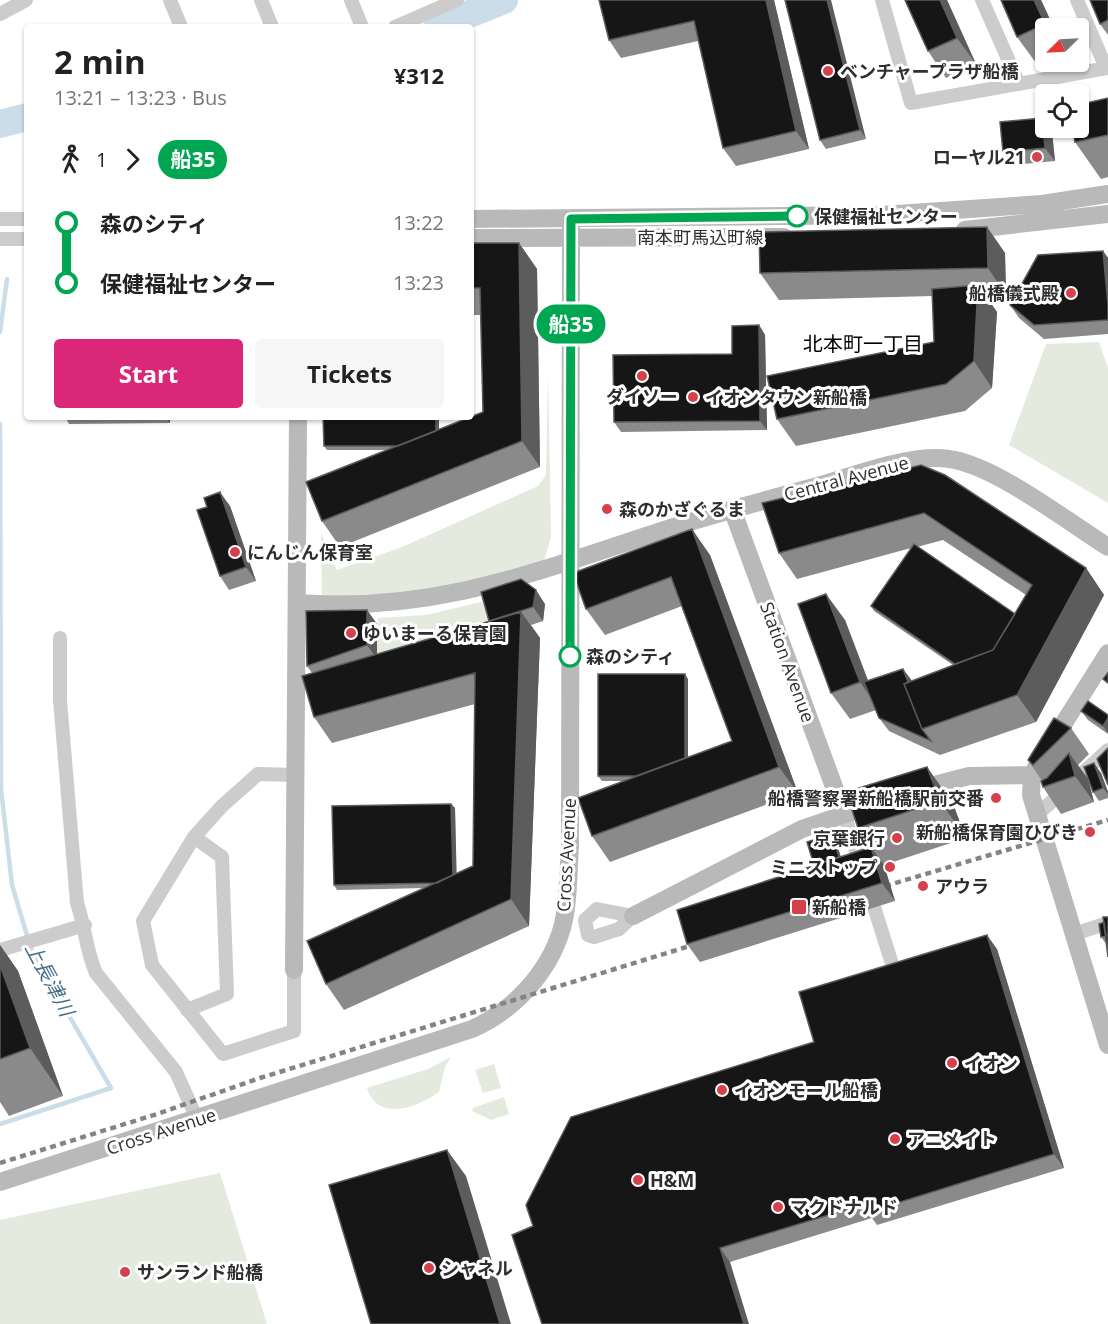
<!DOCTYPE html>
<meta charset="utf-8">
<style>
body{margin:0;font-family:"Open Sans","Noto Sans JP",sans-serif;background:#f6f6f6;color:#222;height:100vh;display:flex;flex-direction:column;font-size:22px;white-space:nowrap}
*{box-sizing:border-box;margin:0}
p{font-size:20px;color:#767676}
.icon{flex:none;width:33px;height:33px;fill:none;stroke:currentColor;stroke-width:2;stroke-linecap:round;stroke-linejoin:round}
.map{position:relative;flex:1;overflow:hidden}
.panel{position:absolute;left:24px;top:24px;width:450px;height:396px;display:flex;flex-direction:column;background:#fff;border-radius:6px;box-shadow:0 2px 4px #0004}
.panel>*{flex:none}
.badge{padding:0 12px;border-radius:20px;font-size:21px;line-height:39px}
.needle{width:39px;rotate:246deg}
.fabs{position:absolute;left:1035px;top:18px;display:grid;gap:12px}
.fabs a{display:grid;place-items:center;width:54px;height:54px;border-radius:6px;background:#fff;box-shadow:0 2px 4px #0004;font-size:30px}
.map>.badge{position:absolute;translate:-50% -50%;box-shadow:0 0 0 3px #fff}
.legs{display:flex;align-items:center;gap:9px;height:66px;padding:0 30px;font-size:20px}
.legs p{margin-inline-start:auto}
.headline{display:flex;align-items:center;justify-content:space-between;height:102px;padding:0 30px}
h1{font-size:33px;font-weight:700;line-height:45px}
.primary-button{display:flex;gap:12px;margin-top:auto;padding:12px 30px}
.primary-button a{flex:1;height:69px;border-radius:6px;background:#db2777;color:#fff;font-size:24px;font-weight:700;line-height:69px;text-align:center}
.primary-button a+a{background:#f6f6f6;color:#222}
ul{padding:0 30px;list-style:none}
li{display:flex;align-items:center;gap:21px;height:60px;font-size:22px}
li i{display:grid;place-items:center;width:9px;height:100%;margin:0 8px;background:currentColor}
li i::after{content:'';width:15px;height:15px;margin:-8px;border:4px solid;border-radius:50%;background:#fff}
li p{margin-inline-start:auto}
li:first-child i{background:linear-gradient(#0000 50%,currentColor 0)}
li:last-child i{background:linear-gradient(currentColor 50%,#0000 0)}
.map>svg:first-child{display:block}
.green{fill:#e4eade}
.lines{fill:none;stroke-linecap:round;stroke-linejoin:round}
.stream{stroke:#cbdde9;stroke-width:4.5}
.river{stroke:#cbdde9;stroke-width:28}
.street{stroke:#ccc;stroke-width:14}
.secondary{stroke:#b9b9b9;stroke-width:18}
.rail{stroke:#848484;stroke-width:4.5;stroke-dasharray:6 4.5;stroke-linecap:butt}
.wall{fill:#8a8a8a;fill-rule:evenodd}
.shaded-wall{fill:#5c5c5c}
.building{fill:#161616;stroke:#5c5c5c;stroke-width:1.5}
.line-1-casing{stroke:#fff;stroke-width:14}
.line-1{stroke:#00a651;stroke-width:9}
.poi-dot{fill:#d5414b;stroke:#fff;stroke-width:2}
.stop-1-dot{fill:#fff;stroke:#00a651;stroke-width:3}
.labels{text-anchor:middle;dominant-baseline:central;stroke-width:6;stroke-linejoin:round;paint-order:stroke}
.poi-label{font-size:18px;font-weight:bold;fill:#2f2f2f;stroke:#fff;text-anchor:start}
.stop-label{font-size:18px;font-weight:bold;fill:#2f2f2f;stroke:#fff;text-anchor:start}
.street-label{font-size:18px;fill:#2f2f2f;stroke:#fff}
.neighbourhood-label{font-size:20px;fill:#000;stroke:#fff}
.water-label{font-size:20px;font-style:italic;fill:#446e89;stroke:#fff}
</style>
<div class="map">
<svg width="1108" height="1324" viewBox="0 0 1108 1324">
<rect width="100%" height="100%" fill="#fff"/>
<!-- green -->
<path class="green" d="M 1099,342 L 1108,368 L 1108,503 L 1009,445 L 1046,344 Z
M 548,372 L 551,538 L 543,563 L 424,593 L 322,598 L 321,533 L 337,570 L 402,547 L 538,486 L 546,475 Z
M 485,601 L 498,647 L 375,683 L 378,618 L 426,615 Z
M 451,1057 L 445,1067 L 439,1092 C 417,1108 377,1122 367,1088 L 428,1069 Z
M 494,1064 L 501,1088 L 483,1093 L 475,1070 Z
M 504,1097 L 509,1114 L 491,1120 L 472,1111 L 473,1108 Z
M 220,1173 L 267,1324 L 0,1324 L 0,1220 Z"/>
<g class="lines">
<!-- stream -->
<path class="stream" d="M 0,332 L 7,279
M 0,424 L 1,789 L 12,885 L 32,952 L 111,1088 L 0,1124"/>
<!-- river -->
<path class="river" d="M 437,27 L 504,0
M 0,124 L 27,117"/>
<!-- street -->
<path class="street" d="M 170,0 L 181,27
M 261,0 L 272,27
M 351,0 L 362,27
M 882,0 L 911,103 L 1108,68
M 982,0 L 1019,84
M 1077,0 L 1106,68
M 0,14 L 26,0
M 395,27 L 457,0
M 0,219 L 27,219
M 0,239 L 27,239
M 60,638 L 60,700 L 77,903 C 85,926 86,951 96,973 L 176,1072 L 197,1119
M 844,814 L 862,869
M 1038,814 L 1108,750
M 869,891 L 893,967
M 597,909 L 633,916 L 619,929 L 594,937 L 588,935 L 585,920 Z
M 1074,934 L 1108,923
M 0,950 L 85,925
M 294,970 L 294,1031 L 223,1054 L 152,965 L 143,921 L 194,837 L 222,806 L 258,774 L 296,775
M 187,1010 L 227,994 L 222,857 L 194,837"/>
<!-- secondary -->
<path class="secondary" d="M 471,219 L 882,215 L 1042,204 L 1108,194
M 965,230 L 1108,214
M 471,238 L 784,237
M 732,509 L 844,814
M 297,603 C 432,613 533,573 658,532 C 710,515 762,501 814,487 C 854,476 915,451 955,460 C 1001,470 1067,521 1108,547
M 1052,742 L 1108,653
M 1037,766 L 1032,775 L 1031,795 L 1108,1045
M 915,790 L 969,776 L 1032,775
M 633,916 L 802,829 L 875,804
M 294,970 L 298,417
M 0,1182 L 472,1029 C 513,1011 549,973 562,928 C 569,902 568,873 570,846 L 571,219"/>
<!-- rail -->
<path class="rail" d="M 875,889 L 1108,820
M 0,1163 L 157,1114 L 260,1078 L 706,941"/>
</g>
<!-- wall -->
<path class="wall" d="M 774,0 L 809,149 L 736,166 L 723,148 L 698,41 L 621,58 L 609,40 Z
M 785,0 L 866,139 L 826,149 L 820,140 Z
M 905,0 L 947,0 L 976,64 L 946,78 L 928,51 Z
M 1041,0 L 1054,28 L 1046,28 L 1046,59 L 1036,63 L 1017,37 Z
M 1108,0 L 1108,35 L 1100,24 Z
M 1108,98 L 1108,177 L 1101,179 L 1075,142 L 1088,112 Z
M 1046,123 L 1052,132 L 1055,161 L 1013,165 L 1003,152 Z
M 987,227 L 1005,253 L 1006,295 L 985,295 L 997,312 L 992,388 L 965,411 L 796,446 L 777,419 L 934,342 L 933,296 L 779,300 L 760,273 Z
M 471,243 L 519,243 L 537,269 L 540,467 L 340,547 L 322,521 L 386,450 L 327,450 L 324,446 L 323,417 L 439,417 L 439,429 L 483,412 L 481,315 L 471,315 Z
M 1103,251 L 1108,258 L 1108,334 L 1044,339 L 1019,318 L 1010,305 Z
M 759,325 L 765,335 L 767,430 L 621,432 L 614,422 L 732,354 Z
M 65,417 L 170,417 L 170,423 L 69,424 Z
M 921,465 L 1086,568 L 1104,595 L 1036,722 L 940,755 L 889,731 L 879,718 L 876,710 L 850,719 L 831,693 L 845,620 L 868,680 L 912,681 L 953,665 L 874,611 L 871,606 L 911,548 L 797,579 L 779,553 ZM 943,540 L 1026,595 L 1015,614 L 917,547 Z
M 230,506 L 256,581 L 229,590 L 220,576 Z
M 710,555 L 798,793 L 610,862 L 592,836 L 624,781 L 602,781 L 598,776 L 688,679 L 688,757 L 732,741 L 682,606 L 605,635 L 586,609 Z
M 545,604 L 543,621 L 531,625 L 540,638 L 529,926 L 344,1010 L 326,984 L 426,888 L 337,890 L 334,885 L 451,804 L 455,808 L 456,874 L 473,866 L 475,704 L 332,743 L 314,717 L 312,673 L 307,666 L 367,610 L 377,624 L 377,654 Z
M 1081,711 L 1108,715 L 1108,734 L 1088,720 Z
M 1071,728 L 1089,754 L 1078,765 L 1088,779 L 1094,802 L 1061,814 L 1043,787 L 1042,781 L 1028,760 Z
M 927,767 L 953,804 L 966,838 L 884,865 L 895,901 L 700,962 L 687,944 L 814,865 L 832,834 L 835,839 L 841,857 L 871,847 L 858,828 Z
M 1101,773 L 1108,792 L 1108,798 L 1099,801 L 1093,792 Z
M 1104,922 L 1107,945 L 1101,937 Z
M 0,945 L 18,971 L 63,1096 L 9,1116 L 0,1102 Z
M 997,949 L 1064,1168 L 877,1225 L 872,1218 L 730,1262 L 533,1226 L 814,1042 Z"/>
<!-- shaded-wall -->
<path class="shaded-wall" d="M 766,0 L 774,0 L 809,149 L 796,131 Z
M 827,0 L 831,0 L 866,139 L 860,130 Z
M 940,0 L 947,0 L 976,64 L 957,38 Z
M 1034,0 L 1041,0 L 1054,28 L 1048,28 L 1045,24 Z
M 1042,118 L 1046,123 L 1046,128 L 1049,128 L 1052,132 L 1055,161 L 1045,148 Z
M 987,227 L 1005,253 L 1006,295 L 988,268 Z
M 519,243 L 537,269 L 540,467 L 522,441 Z
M 1103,251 L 1108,258 L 1108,305 Z
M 978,285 L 997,312 L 992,388 L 974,361 Z
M 759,325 L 765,335 L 767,430 L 760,421 Z
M 166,417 L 170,417 L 170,423 Z
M 436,417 L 439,417 L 439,450 L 436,446 Z
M 220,492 L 230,506 L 256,581 L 246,567 Z
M 692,529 L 710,555 L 798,793 L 779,767 Z
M 1086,568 L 1104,595 L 1036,722 L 1017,695 Z
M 536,590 L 545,604 L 543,621 L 533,607 Z
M 826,594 L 845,620 L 878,708 L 860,682 Z
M 367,610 L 377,624 L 377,659 L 367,645 Z
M 521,612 L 540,638 L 529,926 L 511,899 Z
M 903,669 L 913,682 L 926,728 Z
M 685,674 L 688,679 L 688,781 L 685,776 Z
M 1108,718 L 1108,733 L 1103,726 Z
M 1069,753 L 1088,779 L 1094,802 L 1075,776 Z
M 1094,763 L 1101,773 L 1108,792 L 1108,794 L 1103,788 Z
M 927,767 L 953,804 L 966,838 L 940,801 Z
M 451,804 L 455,808 L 457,887 L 453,882 Z
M 832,834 L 835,839 L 844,867 L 841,863 Z
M 871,847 L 884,865 L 895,901 L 882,883 Z
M 987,935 L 997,949 L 1064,1168 L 1054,1154 Z
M 0,945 L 18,971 L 63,1096 L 30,1048 L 0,965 Z
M 447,1150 L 466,1176 L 511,1324 L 500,1324 Z
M 720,1248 L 730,1262 L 749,1324 L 744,1324 Z"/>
<!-- building -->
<path class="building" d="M 599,0 L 766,0 L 796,131 L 723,148 L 694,21 L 609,40 Z
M 785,0 L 827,0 L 860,130 L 820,140 Z
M 905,0 L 940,0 L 957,38 L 928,51 Z
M 1001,0 L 1034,0 L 1045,24 L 1017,37 Z
M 1090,0 L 1108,0 L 1108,20 L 1100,24 Z
M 1108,98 L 1108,135 L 1075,142 L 1072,128 L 1078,128 L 1078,114 L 1088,112 L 1086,103 Z
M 1042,118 L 1045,148 L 1003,152 L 1000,122 Z
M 987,227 L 988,268 L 760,273 L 759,232 Z
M 471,243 L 519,243 L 522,441 L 322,521 L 306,482 L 483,412 L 480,288 L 471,288 Z
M 1103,251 L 1108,305 L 1108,320 L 1034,325 L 1010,305 L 1038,255 Z
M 978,285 L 974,361 L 946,384 L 777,419 L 767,376 L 934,342 L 932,289 Z
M 759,325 L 760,421 L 614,422 L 613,355 L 732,354 L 732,326 Z
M 323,417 L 436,417 L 436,431 L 398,446 L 324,446 Z
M 921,465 L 945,475 L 1086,568 L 1017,695 L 922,729 L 904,684 L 993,650 L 1032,585 L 924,513 L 779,553 L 762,503 Z
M 220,492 L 246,567 L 220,576 L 197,510 L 207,507 L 204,498 Z
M 692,529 L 779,767 L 592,836 L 578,798 L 732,741 L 671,577 L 586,609 L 573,573 Z
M 914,544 L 1015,614 L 993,650 L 955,664 L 871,606 Z
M 521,579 L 536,590 L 533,607 L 489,621 L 481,592 Z
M 826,594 L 860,682 L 831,693 L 798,604 Z
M 367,610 L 367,645 L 307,666 L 306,611 Z
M 521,612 L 511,899 L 326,984 L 307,941 L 473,866 L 475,673 L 314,717 L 302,676 Z
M 903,669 L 908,682 L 904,684 L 922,729 L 931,741 L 879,718 L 864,682 Z
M 1108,672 L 1108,683 L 1103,679 Z
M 598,674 L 685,674 L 685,758 L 636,776 L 598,776 Z
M 1088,701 L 1108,715 L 1108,718 L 1103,726 L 1081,711 Z
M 1054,718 L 1071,728 L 1033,765 L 1028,760 Z
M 1108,748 L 1108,785 L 1097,759 Z
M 1069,753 L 1075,776 L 1043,787 L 1041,781 L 1047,778 Z
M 1094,763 L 1103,788 L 1093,792 L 1084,767 Z
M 927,767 L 940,801 L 858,828 L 846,792 Z
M 451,804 L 453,875 L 437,883 L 334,885 L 332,806 Z
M 832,834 L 839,857 L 814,865 L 807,842 Z
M 871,847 L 882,883 L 687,944 L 677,910 Z
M 1103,917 L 1108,917 L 1108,957 Z
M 1104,922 L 1106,936 L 1101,937 L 1099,924 Z
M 987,935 L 1054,1154 L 868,1212 L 865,1204 L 720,1248 L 744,1324 L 542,1324 L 512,1235 L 533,1226 L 526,1205 L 571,1117 L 814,1042 L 799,992 Z
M 0,965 L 30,1048 L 0,1059 Z
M 447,1150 L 500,1324 L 371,1324 L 329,1185 Z"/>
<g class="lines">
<!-- line-1 casing -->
<g class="line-1-casing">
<path id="line-1" d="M 570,656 L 571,219 L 797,216"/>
</g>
<!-- line-1 -->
<use href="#line-1" class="line-1"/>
</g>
<!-- markers -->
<g class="poi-dot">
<circle cx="828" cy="71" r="6"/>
<circle cx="1037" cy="157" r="6"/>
<circle cx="1071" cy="293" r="6"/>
<circle cx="642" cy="376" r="6"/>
<circle cx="693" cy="397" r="6"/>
<circle cx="607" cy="509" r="6"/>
<circle cx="235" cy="552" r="6"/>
<circle cx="351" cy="633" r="6"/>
<circle cx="996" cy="798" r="6"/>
<circle cx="1090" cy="832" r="6"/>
<circle cx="897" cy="838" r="6"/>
<circle cx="890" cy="867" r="6"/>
<circle cx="923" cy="886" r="6"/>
<rect x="791" y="899" width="16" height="16" rx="3"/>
<circle cx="952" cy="1063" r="6"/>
<circle cx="722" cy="1090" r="6"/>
<circle cx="895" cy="1139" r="6"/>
<circle cx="638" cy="1180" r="6"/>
<circle cx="778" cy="1207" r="6"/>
<circle cx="429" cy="1268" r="6"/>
<circle cx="125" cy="1272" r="6"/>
</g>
<g class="stop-1-dot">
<circle cx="797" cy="216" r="10"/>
<circle cx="570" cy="656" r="10"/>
</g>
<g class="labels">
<!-- poi labels -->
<g class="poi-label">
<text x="840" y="71">ベンチャープラザ船橋</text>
<text x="1025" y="157" text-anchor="end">ローヤル21</text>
<text x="1059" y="293" text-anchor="end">船橋儀式殿</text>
<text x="642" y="396" text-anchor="middle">ダイソー</text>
<text x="705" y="397">イオンタウン新船橋</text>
<text x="619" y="509">森のかざぐるま</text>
<text x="247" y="552">にんじん保育室</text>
<text x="363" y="633">ゆいまーる保育園</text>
<text x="984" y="798" text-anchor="end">船橋警察署新船橋駅前交番</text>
<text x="1078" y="832" text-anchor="end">新船橋保育園ひびき</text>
<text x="885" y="838" text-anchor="end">京葉銀行</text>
<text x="878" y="867" text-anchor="end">ミニストップ</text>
<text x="935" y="886">アウラ</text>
<text x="812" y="907">新船橋</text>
<text x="964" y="1063">イオン</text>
<text x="734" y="1090">イオンモール船橋</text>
<text x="907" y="1139">アニメイト</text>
<text x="650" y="1180">H&amp;M</text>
<text x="790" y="1207">マクドナルド</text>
<text x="441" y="1268">シャネル</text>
<text x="137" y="1272">サンランド船橋</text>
</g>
<!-- stop labels -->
<g class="stop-label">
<text x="814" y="216">保健福祉センター</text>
<text x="586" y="656">森のシティ</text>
</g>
<!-- street labels -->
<g class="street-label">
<text x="700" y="237">南本町馬込町線</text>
<text transform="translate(846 478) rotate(-15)">Central Avenue</text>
<text transform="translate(788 662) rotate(70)">Station Avenue</text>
<text transform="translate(566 855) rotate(-87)">Cross Avenue</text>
<text transform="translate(161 1131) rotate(-18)">Cross Avenue</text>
</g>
<!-- neighbourhood labels -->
<g class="neighbourhood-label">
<text x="863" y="343">北本町一丁目</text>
</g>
<!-- water labels -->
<g class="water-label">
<text transform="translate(50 979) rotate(62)">上長津川</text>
</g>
</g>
</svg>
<div class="fabs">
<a><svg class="needle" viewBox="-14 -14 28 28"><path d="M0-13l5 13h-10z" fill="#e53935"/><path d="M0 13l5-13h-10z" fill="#767676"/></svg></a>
<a><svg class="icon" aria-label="locate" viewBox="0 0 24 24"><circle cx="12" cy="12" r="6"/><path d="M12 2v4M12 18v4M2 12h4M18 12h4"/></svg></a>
</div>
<b class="badge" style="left:571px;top:324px;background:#00a651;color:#fff">船35</b>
<section class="panel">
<div class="headline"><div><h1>2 min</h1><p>13:21 – 13:23 · Bus</p></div><b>¥312</b></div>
<div class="legs"><svg class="icon" aria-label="walk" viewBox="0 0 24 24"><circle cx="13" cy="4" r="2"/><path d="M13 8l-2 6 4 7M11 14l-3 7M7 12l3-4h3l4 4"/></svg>1<svg class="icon" aria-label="forward" viewBox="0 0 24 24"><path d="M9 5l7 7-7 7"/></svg><b class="badge" style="background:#00a651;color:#fff">船35</b></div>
<ul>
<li><i style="color:#00a651"></i><b>森のシティ</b><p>13:22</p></li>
<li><i style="color:#00a651"></i><b>保健福祉センター</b><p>13:23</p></li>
</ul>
<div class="primary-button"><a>Start</a><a>Tickets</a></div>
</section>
</div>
